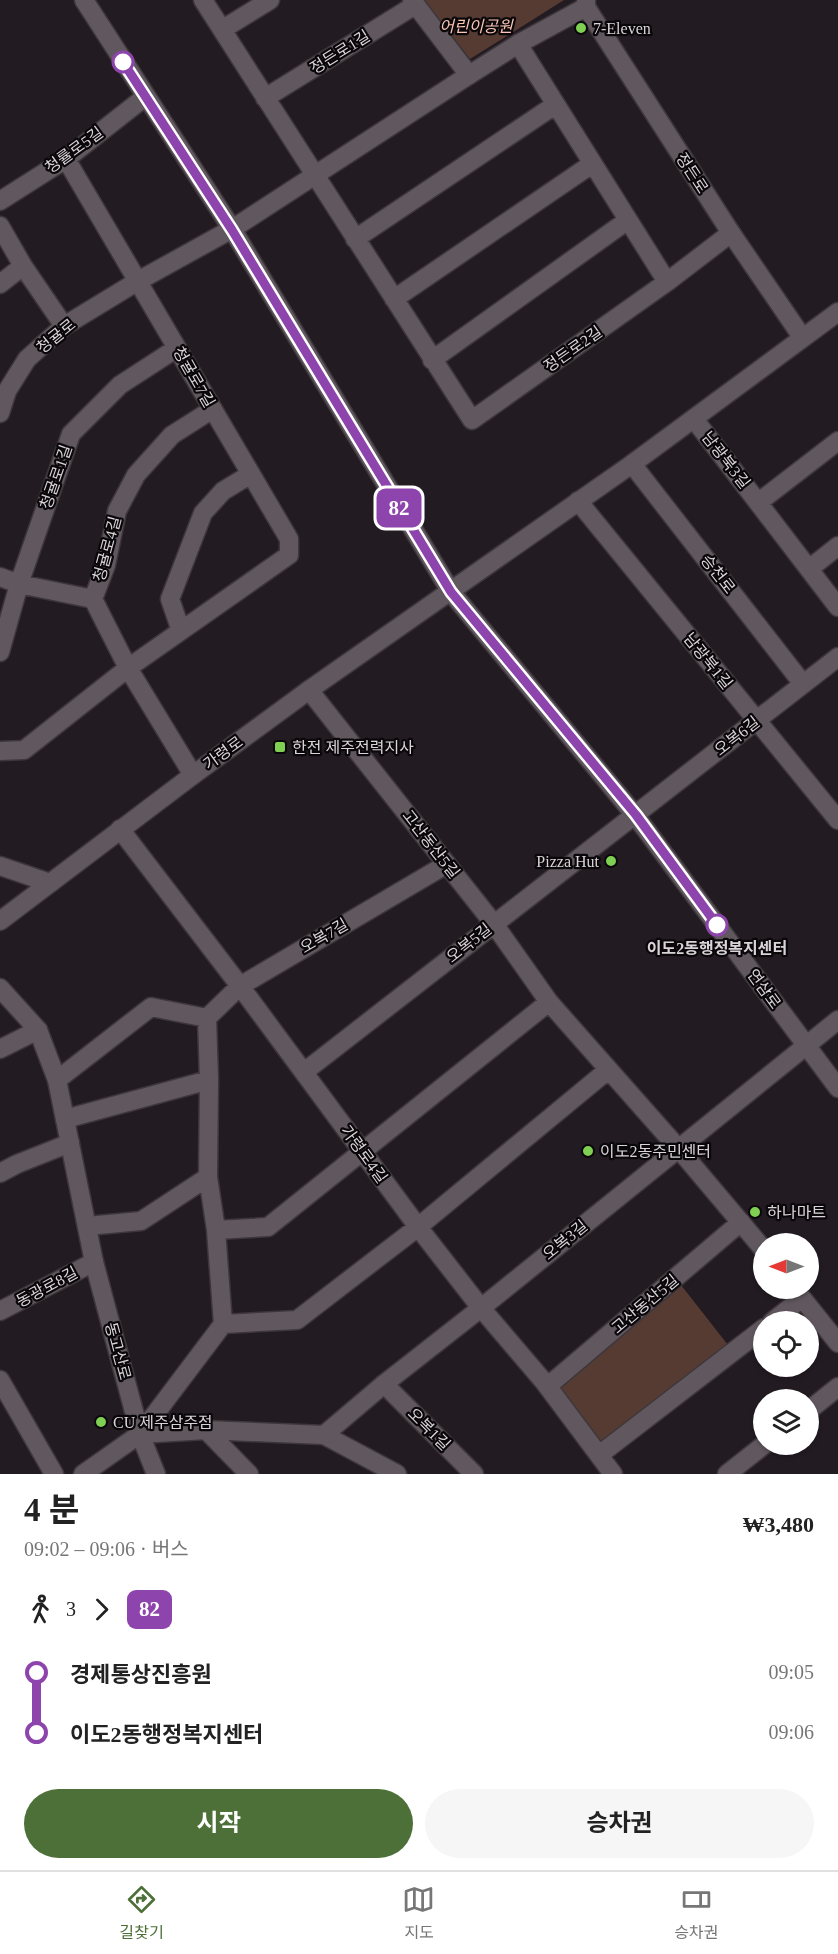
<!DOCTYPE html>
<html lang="ko">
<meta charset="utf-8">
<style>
body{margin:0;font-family:"Times New Roman","Noto Sans KR",serif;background:#f6f6f6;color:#222;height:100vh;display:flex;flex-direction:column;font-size:22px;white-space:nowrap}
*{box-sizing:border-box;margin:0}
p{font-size:20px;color:#767676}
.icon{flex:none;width:33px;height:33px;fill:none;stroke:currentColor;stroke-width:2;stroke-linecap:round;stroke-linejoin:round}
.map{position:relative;height:1474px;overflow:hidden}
.drawer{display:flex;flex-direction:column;background:#fff;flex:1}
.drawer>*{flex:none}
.badge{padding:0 12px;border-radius:9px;font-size:21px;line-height:39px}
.needle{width:39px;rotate:270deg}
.tools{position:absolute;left:753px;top:1233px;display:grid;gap:12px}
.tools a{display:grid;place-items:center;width:66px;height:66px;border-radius:50%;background:#fff;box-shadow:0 2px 4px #0004;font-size:30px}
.map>.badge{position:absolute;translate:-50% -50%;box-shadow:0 0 0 3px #fff}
.legs{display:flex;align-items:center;gap:9px;height:66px;padding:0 24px;font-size:20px}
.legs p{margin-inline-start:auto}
.overview{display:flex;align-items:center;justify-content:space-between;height:102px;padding:0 24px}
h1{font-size:33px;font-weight:700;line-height:45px}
.action{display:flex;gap:12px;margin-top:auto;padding:12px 24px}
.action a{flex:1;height:69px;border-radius:36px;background:#4c7038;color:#fff;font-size:24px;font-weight:700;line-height:69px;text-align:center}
.action a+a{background:#f6f6f6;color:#222}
ul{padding:0 24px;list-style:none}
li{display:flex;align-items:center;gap:21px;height:60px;font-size:22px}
li i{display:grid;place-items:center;width:9px;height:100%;margin:0 8px;background:currentColor}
li i::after{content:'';width:15px;height:15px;margin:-8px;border:4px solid;border-radius:50%;background:#fff}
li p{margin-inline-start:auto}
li:first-child i{background:linear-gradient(#0000 50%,currentColor 0)}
li:last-child i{background:linear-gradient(currentColor 50%,#0000 0)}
.menu{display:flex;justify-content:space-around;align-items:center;height:84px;border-top:2px solid #e0e0e0;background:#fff;font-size:16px;color:#767676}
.menu a{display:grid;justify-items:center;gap:3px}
.menu .on{color:#4c7038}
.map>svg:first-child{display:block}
.green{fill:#563b33}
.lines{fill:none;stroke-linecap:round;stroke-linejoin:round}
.street-casing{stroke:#3d373c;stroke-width:21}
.secondary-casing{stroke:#3d373c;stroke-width:21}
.street{stroke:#61585f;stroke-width:18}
.secondary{stroke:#61585f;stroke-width:18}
.line-1-casing{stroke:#fff;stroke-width:14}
.line-1{stroke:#8e44ad;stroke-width:9}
.poi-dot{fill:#7fd052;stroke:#0a070a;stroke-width:2}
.stop-1-dot{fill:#fff;stroke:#8e44ad;stroke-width:3}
.labels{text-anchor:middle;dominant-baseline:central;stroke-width:4.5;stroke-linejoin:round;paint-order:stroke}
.park-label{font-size:16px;font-style:italic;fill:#fcc4b4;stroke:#0a070a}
.poi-label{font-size:16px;fill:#dad4d9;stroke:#0a070a;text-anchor:start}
.street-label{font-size:16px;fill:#dad4d9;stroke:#0a070a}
.stop-label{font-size:16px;font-weight:bold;fill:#dad4d9;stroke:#0a070a}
</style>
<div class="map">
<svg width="838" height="1474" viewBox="0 0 838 1474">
<rect width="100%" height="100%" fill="#231b22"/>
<!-- green -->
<path class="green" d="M 424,0 L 564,0 L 470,59 Z
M 681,1285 L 728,1345 L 602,1445 L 555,1385 Z"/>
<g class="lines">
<!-- street casing -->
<g class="street-casing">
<path id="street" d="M 203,0 L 472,420 L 667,282 L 731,233
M 412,0 L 469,75
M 223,29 L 270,0
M 518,44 L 667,282
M 265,98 L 415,5
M 0,201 L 66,159 L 145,97
M 0,226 L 23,266 L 64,326
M 355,239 L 555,105
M 0,284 L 23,266
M 394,299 L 592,164
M 432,360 L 628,220
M 694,419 L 838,607
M 632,464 L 803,684
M 578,501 L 838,820
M 759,502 L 838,441
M 809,569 L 838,546
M 0,577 L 19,584 L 93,599
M 181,631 L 170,599 L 203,513 L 223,491 L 251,474
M 0,652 L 19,584 L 71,434 L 120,385 L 177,348
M 309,690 L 494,924 L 549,1002 L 678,1148 L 764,1250
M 0,751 L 24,750 L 128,668 L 289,555 L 289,539 L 66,159
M 193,775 L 128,668 L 93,599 L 106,565 L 117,511 L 136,475 L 172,435 L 213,409
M 120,829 L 240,986 L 418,1227 L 481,1308 L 545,1383 L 613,1474
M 0,866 L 50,883
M 207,1018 L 240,986 L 447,864
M 0,1049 L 38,1030
M 304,1072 L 838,657
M 57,1080 L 151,1007 L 207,1018 L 209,1080 L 208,1177 L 216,1230 L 223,1324
M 65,1119 L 209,1080
M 0,1173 L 17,1164 L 70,1143
M 87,1226 L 141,1221 L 208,1177
M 216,1230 L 268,1227 L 549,1002
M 794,1288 L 838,1343
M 0,1311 L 94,1262
M 772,1322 L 802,1298
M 0,1380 L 54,1474
M 384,1384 L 474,1474
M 548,1386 L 741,1222
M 808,1411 L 838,1387
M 206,1430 L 249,1474
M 140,1434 L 223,1324 L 297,1320 L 418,1227 L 608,1070
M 324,1435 L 397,1474
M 599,1455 L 764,1328
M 727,1474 L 765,1444"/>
</g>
<!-- secondary casing -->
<g class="secondary-casing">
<path id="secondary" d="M 84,0 L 232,229 L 451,592 L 635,815 L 838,1088
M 586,7 L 731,233 L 802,337
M 0,413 L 7,391 L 27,359 L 64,326 L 138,281 L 232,229 L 469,75 L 518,44 L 586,7 L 586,0
M 0,921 L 193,775 L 309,690 L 632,464 L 838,312
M 0,988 L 38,1030 L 57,1080 L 94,1262 L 140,1434 L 156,1474
M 83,1474 L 140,1434 L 206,1430 L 324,1435 L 384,1384 L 481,1308 L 838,1020"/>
</g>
<!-- street -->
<use href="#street" class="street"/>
<!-- secondary -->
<use href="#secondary" class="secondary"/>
</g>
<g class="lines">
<!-- line-1 casing -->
<g class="line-1-casing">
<path id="line-1" d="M 123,62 L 232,230 L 451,592 L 636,815 L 717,925"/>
</g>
<!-- line-1 -->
<use href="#line-1" class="line-1"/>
</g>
<!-- markers -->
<g class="poi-dot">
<circle cx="581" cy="28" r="6"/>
<rect x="274" y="741" width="12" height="12" rx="3"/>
<circle cx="611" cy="861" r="6"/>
<circle cx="588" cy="1151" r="6"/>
<circle cx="755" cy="1212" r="6"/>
<circle cx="101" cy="1422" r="6"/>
</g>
<g class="stop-1-dot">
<circle cx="123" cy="62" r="10"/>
<circle cx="717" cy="925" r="10"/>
</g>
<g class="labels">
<!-- park labels -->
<g class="park-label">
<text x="476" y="26">어린이공원</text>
</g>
<!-- poi labels -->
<g class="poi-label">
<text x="593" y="28">7-Eleven</text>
<text x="292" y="747">한전 제주전력지사</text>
<text x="599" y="861" text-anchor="end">Pizza Hut</text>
<text x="600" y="1151">이도2동주민센터</text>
<text x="767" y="1212">하나마트</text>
<text x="113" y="1422">CU 제주삼주점</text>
</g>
<!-- street labels -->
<g class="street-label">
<text transform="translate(340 52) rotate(-32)">정든로1길</text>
<text transform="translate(74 150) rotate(-36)">청률로5길</text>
<text transform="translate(692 173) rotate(57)">정든로</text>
<text transform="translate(56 336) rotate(-39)">청귤로</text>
<text transform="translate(573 349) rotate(-35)">정든로2길</text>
<text transform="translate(194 377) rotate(60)">청귤로7길</text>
<text transform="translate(726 460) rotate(52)">남광북3길</text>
<text transform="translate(56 477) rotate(-71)">청귤로1길</text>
<text transform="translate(107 549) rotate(-75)">청귤로4길</text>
<text transform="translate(718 574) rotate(52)">승천로</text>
<text transform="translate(708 661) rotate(51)">남광북1길</text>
<text transform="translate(737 736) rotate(-38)">오복6길</text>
<text transform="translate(223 753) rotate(-36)">가령로</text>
<text transform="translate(431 844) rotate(52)">고산동산5길</text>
<text transform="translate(324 936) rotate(-30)">오복7길</text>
<text transform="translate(469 943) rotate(-38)">오복5길</text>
<text transform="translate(764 989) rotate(54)">연삼로</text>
<text transform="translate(364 1154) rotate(54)">가령로4길</text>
<text transform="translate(565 1240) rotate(-39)">오복3길</text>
<text transform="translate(47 1287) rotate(-28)">동광로8길</text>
<text transform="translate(645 1304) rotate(-40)">고산동산5길</text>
<text transform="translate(118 1351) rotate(75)">동고산로</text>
<text transform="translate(429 1429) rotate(45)">오복1길</text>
</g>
<!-- stop labels -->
<g class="stop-label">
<text x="717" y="948">이도2동행정복지센터</text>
</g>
</g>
</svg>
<div class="tools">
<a><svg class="needle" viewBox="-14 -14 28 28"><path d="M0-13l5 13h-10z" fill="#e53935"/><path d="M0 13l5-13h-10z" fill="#767676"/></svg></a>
<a><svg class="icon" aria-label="locate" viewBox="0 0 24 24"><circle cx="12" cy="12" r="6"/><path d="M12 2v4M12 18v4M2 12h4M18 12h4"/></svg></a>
<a><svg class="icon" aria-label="layers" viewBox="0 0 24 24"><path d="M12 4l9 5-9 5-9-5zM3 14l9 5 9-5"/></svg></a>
</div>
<b class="badge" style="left:399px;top:508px;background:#8e44ad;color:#fff">82</b>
</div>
<section class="drawer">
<div class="overview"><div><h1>4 분</h1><p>09:02 – 09:06 · 버스</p></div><b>₩3,480</b></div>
<div class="legs"><svg class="icon" aria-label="walk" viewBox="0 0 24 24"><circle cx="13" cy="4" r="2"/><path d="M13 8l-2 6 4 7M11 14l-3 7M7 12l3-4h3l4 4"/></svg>3<svg class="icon" aria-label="forward" viewBox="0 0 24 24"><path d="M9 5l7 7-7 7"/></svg><b class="badge" style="background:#8e44ad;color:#fff">82</b></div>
<ul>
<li><i style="color:#8e44ad"></i><b>경제통상진흥원</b><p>09:05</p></li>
<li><i style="color:#8e44ad"></i><b>이도2동행정복지센터</b><p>09:06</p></li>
</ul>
<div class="action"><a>시작</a><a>승차권</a></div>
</section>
<nav class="menu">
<a class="on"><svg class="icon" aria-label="directions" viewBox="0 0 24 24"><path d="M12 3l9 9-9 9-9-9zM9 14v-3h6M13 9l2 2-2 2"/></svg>길찾기</a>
<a><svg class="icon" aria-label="map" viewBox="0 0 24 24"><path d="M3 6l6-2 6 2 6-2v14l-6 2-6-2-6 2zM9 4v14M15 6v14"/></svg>지도</a>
<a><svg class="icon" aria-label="tickets" viewBox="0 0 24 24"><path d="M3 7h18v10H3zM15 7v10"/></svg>승차권</a>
</nav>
